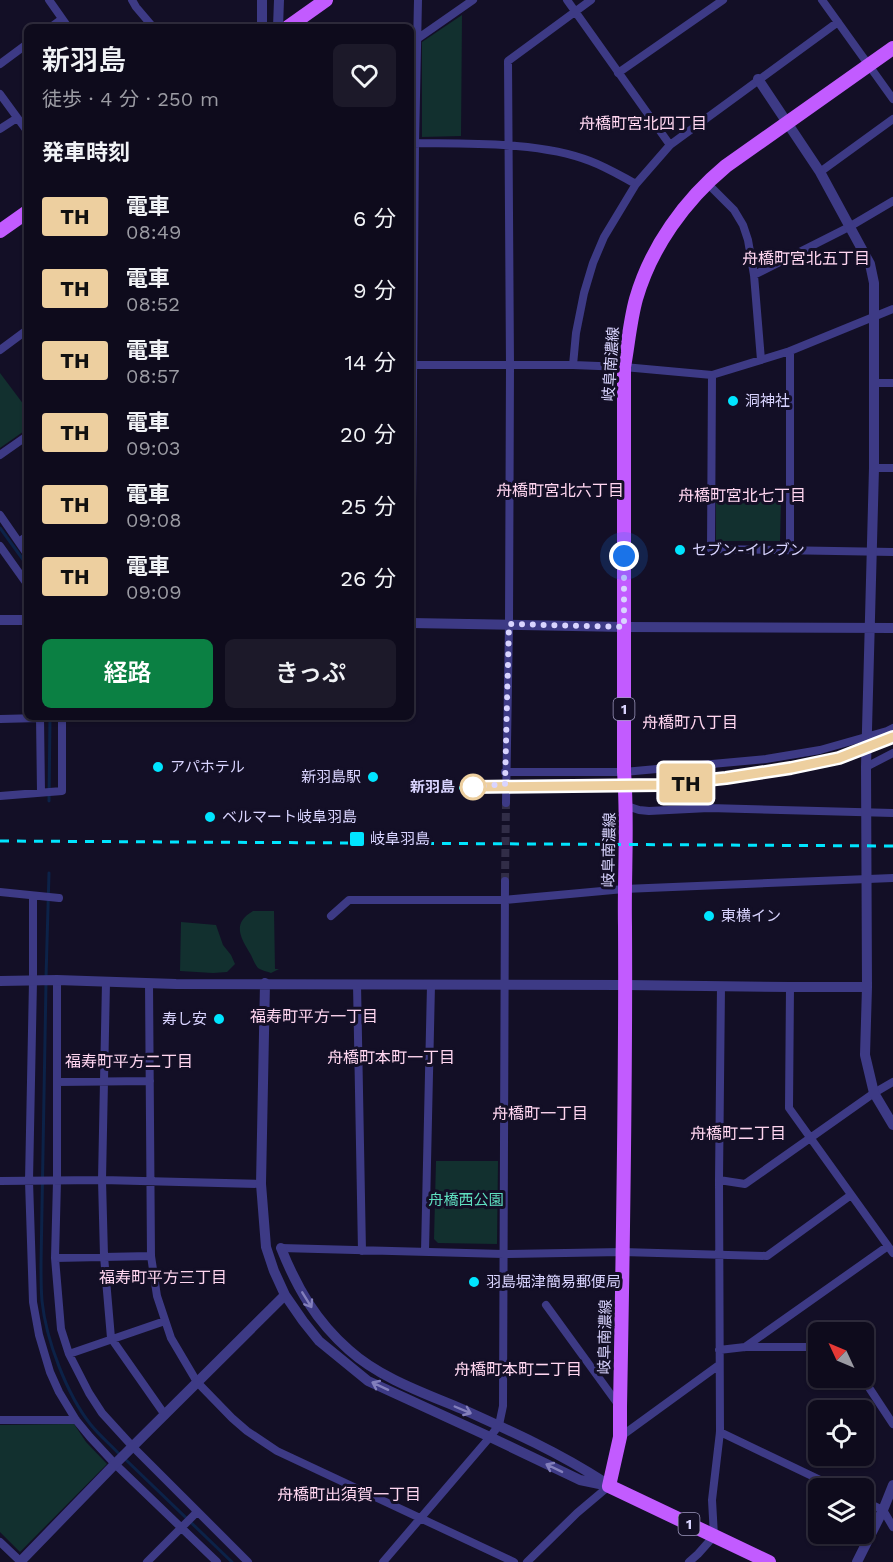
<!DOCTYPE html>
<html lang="ja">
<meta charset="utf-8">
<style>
body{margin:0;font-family:"Work Sans","Noto Sans JP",sans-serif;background:#1c1929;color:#f1f3f6;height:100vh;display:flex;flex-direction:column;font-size:22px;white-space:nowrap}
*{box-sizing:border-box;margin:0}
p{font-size:20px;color:#9b9ba3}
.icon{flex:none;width:33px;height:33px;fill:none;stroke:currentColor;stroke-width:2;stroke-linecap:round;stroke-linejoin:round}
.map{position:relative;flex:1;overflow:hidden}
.sheet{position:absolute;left:24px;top:24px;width:390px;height:696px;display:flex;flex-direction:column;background:#0e0b1c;border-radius:9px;box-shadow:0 2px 4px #0004,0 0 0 2px #2e2b3b}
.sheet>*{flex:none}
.badge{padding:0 12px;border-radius:4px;font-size:21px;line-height:39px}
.needle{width:39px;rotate:314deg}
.fabs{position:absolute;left:808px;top:1322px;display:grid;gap:12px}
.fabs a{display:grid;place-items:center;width:66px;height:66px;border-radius:9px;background:#0e0b1c;box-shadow:0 2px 4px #0004,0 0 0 2px #2e2b3b;font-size:30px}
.you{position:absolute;width:30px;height:30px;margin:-15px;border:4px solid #fff;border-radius:50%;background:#1a73e8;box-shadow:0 0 0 9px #1a73e833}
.map>.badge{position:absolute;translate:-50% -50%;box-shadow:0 0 0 3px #fff}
h2{padding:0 18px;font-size:22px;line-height:54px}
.round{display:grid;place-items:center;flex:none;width:63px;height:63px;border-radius:9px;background:#1c1929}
.overview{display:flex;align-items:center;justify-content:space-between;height:102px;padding:0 18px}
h1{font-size:28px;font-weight:600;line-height:45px}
.action{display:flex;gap:12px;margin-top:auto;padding:12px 18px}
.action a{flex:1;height:69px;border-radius:9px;background:#0b8043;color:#fff;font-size:24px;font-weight:600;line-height:69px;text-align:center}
.action a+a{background:#1c1929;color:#f1f3f6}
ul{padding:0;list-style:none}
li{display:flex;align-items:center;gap:18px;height:72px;padding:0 18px}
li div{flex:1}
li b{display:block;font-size:22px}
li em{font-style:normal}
li .badge{min-width:66px;font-weight:700;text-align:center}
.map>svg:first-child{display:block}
.park{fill:#12302f}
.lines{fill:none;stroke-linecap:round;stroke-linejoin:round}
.stream{stroke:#0c2248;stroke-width:3}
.minor-tunnel{stroke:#312d47;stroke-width:8;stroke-dasharray:8 4;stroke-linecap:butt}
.minor{stroke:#3d3a85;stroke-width:8}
.tertiary{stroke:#3d3a85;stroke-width:10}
.primary{stroke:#c25bff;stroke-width:14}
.rail{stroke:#00e5ff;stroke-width:3;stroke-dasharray:9 8;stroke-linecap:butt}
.oneway{stroke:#837fbc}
.line-casing{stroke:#fff;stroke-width:14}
.line{stroke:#edcf9f;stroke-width:9}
.walk{stroke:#d9d4ff;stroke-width:6;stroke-dasharray:0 10.8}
.poi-dot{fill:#00e5ff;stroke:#130f26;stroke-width:2}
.stop-dot{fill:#fff;stroke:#edcf9f;stroke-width:3}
.labels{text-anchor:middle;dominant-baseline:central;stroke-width:6;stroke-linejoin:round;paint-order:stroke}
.shield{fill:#130f26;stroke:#9e99be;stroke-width:1.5}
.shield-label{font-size:14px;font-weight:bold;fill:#d9d4ff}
.street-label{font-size:15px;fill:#d9d4ff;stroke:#130f26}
.poi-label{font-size:15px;fill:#d9d4ff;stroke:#130f26;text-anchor:start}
.stop-label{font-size:15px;font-weight:bold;fill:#d9d4ff;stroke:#130f26;text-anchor:end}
.park-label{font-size:15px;fill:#5fe0c0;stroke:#130f26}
.neighbourhood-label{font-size:16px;fill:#ffd6f0;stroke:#130f26}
</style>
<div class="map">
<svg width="893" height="1562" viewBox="0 0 893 1562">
<rect width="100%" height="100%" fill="#130f26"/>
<!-- park -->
<path class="park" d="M 462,15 L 461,136 L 422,137 L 422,42 Z
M 0,373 L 27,409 L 27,429 L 0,448 Z
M 781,501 L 780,541 L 716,541 L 716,503 Z
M 253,911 L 274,911 L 275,969 L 279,969 L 271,973 C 268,972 261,970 258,968 C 255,965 253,959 251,955 C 241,938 231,924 253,911 Z
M 181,922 L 216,925 L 223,945 L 231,955 L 235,964 L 227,972 L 213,973 L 180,971 Z
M 436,1161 L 498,1161 L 497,1244 L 438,1243 L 434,1239 Z
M 74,1424 L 86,1442 L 107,1464 L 20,1552 L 0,1532 L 0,1425 Z"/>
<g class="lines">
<!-- stream -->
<path class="stream" d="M 0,528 L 27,565
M 49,801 L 50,717
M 46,977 L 49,873
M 46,983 L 41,1264 C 41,1277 41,1289 42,1301 C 46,1340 67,1395 91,1425 C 100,1436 111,1445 120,1455
M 125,1459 L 232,1562"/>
<!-- minor-tunnel -->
<path class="minor-tunnel" d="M 505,881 L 506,803"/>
<!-- minor -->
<path class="minor" d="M 49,0 L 68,27
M 132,0 L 136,7 L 153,27
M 567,0 L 670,145
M 822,0 L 893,99
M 51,27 L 62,19
M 417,39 L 473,0
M 0,64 L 27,44
M 618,73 L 723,0
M 0,94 L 27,131
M 0,129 L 17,118
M 411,143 C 465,144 540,141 590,161 C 606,167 621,176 636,184
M 820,172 L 893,119
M 706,182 L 734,210 L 743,225 L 748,240 L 754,275 L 761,360
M 754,275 L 849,227 L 893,201
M 0,350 L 27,330
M 411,365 L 573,365 L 624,367 L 712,375 L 790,351 L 893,309
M 573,365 L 576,333 L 584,293 L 593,263 L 604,237 L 636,184 L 670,145 L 838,22
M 712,375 L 711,549 L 893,552
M 875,383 L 893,383
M 0,455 L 27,436
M 874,468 L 893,468
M 0,515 L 27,554
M 19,542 L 27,536
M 0,546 L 27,584
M 790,550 L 790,351
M 411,623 L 415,144 L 418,0
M 40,717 L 41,792
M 0,719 L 40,718
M 708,765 L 709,808
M 866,767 L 893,753
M 505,772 L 624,772 L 766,759 L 820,750 L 887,731 L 893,728
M 0,796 L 62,791 L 62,717
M 506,803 L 509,624 L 510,365 L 508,61 L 591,0
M 627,806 L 639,810 L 649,811 L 709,808 L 893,813
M 0,892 L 59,898
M 33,896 L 33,981 L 29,1181 L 33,1302 L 39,1335 L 50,1372 L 59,1392 L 76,1420 L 90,1437 L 115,1464 L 217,1562
M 331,916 L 349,900 L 504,900 L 624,889 L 893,878
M 57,980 L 57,1181 L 55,1258 L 61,1329 L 69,1354 L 89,1393 L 102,1413 L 133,1447 L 248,1562
M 106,982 L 102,1180 L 104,1256 L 111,1338 L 165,1415
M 149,983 L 151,1256 L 157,1296 L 171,1338 L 197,1382 L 232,1418 L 247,1431 L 277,1451 L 514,1562
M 357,984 L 362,1251
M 790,987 L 789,1108 L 893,1253
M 57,1082 L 150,1081
M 719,1180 L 745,1184 L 874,1093 L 893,1082
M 0,1181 L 102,1180 L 261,1184
M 281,1248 L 503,1254 L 622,1252 L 767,1256 L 851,1195
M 425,1252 L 431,985
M 55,1258 L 151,1256
M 546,1305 L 620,1407
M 745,1347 L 888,1246
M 719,1350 L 745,1347 L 819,1347
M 69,1354 L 165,1321
M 862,1377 L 893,1424
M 0,1420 L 76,1420
M 720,1432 L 837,1488
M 620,1437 L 719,1365
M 864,1501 L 883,1510 L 893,1527
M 0,1542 L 21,1562
M 147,1562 L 195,1514 L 196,1511
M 383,1562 L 490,1437 L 499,1425 L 503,1406 L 505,881
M 527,1562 L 577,1513 L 609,1486
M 689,1562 L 698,1554 L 714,1536 L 712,1500 L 720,1432 L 719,1180 L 721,986"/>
<!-- tertiary -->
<path class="tertiary" d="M 262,27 L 262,0
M 278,27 L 279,0
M 758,79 L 820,172 L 870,264 L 874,283 L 874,468 L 866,767 L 867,987 L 865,1055 L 874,1093 L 893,1125
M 0,620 L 27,620
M 411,623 L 624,627 L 893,628
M 0,981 L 57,980 L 176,984 L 625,985 L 790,987 L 867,987
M 265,983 L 261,1184 L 266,1247 L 274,1271 L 285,1295 L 303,1321 L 319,1341 L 368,1381 L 490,1437 L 580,1480 L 609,1486
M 281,1248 C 297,1288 316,1321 349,1350 C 380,1378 424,1393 462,1409 C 511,1431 560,1453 604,1482
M 20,1562 L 115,1464 L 285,1295
M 857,1562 L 883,1510 L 893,1485"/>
<!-- primary -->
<path class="primary" d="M 288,27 L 326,0
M 0,231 L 27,212
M 769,1562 L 609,1486 L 620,1437 L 620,1407 C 623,1247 626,1087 625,926 C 624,875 628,823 624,772 L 624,367 C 628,345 630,321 636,299 C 651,247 685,200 726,166 L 893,48"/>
<!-- rail -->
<path class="rail" d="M 459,788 C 525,784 591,788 656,785 C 693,784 729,777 765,772 C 809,766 854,758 893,737
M 0,841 L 893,846"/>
</g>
<!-- one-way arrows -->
<defs><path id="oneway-shaft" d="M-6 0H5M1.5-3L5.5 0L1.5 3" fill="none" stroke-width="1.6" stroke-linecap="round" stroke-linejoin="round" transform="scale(1.5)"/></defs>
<g class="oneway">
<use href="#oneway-shaft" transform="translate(307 1300) rotate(58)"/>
<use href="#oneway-shaft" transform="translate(380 1386) rotate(-155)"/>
<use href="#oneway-shaft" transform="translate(463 1410) rotate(23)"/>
<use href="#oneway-shaft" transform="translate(554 1468) rotate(-154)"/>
</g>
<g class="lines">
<!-- line casing -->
<g class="line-casing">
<path id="line" d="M 473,787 L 660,785 L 726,778 L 791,768 L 839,758 L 893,737"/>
</g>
<!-- line -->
<use href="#line" class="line"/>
<!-- walk -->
<path class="walk" d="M 473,787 L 505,784 L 509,624 L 624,627 L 624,556"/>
</g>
<!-- markers -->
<g class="poi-dot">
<circle cx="733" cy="401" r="6"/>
<circle cx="680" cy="550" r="6"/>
<circle cx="158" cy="767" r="6"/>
<circle cx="373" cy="777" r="6"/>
<circle cx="210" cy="817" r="6"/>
<rect x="349" y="831" width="16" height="16" rx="3"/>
<circle cx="709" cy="916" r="6"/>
<circle cx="219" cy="1019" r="6"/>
<circle cx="474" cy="1282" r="6"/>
</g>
<circle class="stop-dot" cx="473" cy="787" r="12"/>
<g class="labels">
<!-- shield labels -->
<g class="shield">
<rect x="613.5" y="698" width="21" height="22" rx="4.5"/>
<rect x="678.5" y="1513" width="21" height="22" rx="4.5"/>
</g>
<g class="shield-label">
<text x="624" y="709">1</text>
<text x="689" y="1524">1</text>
</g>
<!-- street labels -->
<g class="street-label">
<text transform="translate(611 364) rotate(-86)">岐阜南濃線</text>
<text transform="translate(609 850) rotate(-89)">岐阜南濃線</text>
<text transform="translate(605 1337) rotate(-89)">岐阜南濃線</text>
</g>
<!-- poi labels -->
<g class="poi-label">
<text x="745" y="401">洞神社</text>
<text x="692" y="550">セブン-イレブン</text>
<text x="170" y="767">アパホテル</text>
<text x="361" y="777" text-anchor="end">新羽島駅</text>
<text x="222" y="817">ベルマート岐阜羽島</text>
<text x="370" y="839">岐阜羽島</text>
<text x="721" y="916">東横イン</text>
<text x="207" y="1019" text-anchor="end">寿し安</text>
<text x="486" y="1282">羽島堀津簡易郵便局</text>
</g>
<!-- stop labels -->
<g class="stop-label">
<text x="455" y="787">新羽島</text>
</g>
<!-- park labels -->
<g class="park-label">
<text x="466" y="1200">舟橋西公園</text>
</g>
<!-- neighbourhood labels -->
<g class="neighbourhood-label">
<text x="643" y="123">舟橋町宮北四丁目</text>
<text x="806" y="258">舟橋町宮北五丁目</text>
<text x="560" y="490">舟橋町宮北六丁目</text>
<text x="742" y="495">舟橋町宮北七丁目</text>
<text x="690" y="722">舟橋町八丁目</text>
<text x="314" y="1016">福寿町平方一丁目</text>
<text x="391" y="1057">舟橋町本町一丁目</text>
<text x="129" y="1061">福寿町平方二丁目</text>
<text x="540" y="1113">舟橋町一丁目</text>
<text x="738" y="1133">舟橋町二丁目</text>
<text x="163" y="1277">福寿町平方三丁目</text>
<text x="518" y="1369">舟橋町本町二丁目</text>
<text x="349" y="1494">舟橋町出須賀一丁目</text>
</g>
</g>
</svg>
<div class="fabs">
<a><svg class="needle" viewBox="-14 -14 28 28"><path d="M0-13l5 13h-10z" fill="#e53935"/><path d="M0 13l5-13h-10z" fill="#9b9ba3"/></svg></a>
<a><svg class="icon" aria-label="locate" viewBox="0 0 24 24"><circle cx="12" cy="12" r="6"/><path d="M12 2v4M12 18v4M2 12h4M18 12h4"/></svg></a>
<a><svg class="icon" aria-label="layers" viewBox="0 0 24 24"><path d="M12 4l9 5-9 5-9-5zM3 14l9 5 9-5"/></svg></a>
</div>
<div class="you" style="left:624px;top:556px"></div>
<b class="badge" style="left:686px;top:783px;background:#edcf9f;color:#111">TH</b>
<section class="sheet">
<div class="overview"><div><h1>新羽島</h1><p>徒歩 · 4 分 · 250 m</p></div><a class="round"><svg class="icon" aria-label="heart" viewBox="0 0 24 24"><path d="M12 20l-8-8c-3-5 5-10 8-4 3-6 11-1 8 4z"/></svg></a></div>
<h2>発車時刻</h2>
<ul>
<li><span class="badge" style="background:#edcf9f;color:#111">TH</span><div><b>電車</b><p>08:49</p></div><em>6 分</em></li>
<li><span class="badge" style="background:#edcf9f;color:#111">TH</span><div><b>電車</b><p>08:52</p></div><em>9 分</em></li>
<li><span class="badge" style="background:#edcf9f;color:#111">TH</span><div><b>電車</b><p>08:57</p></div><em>14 分</em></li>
<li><span class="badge" style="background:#edcf9f;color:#111">TH</span><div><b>電車</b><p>09:03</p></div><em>20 分</em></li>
<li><span class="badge" style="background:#edcf9f;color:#111">TH</span><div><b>電車</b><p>09:08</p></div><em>25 分</em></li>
<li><span class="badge" style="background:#edcf9f;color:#111">TH</span><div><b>電車</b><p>09:09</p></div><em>26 分</em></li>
</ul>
<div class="action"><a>経路</a><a>きっぷ</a></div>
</section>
</div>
